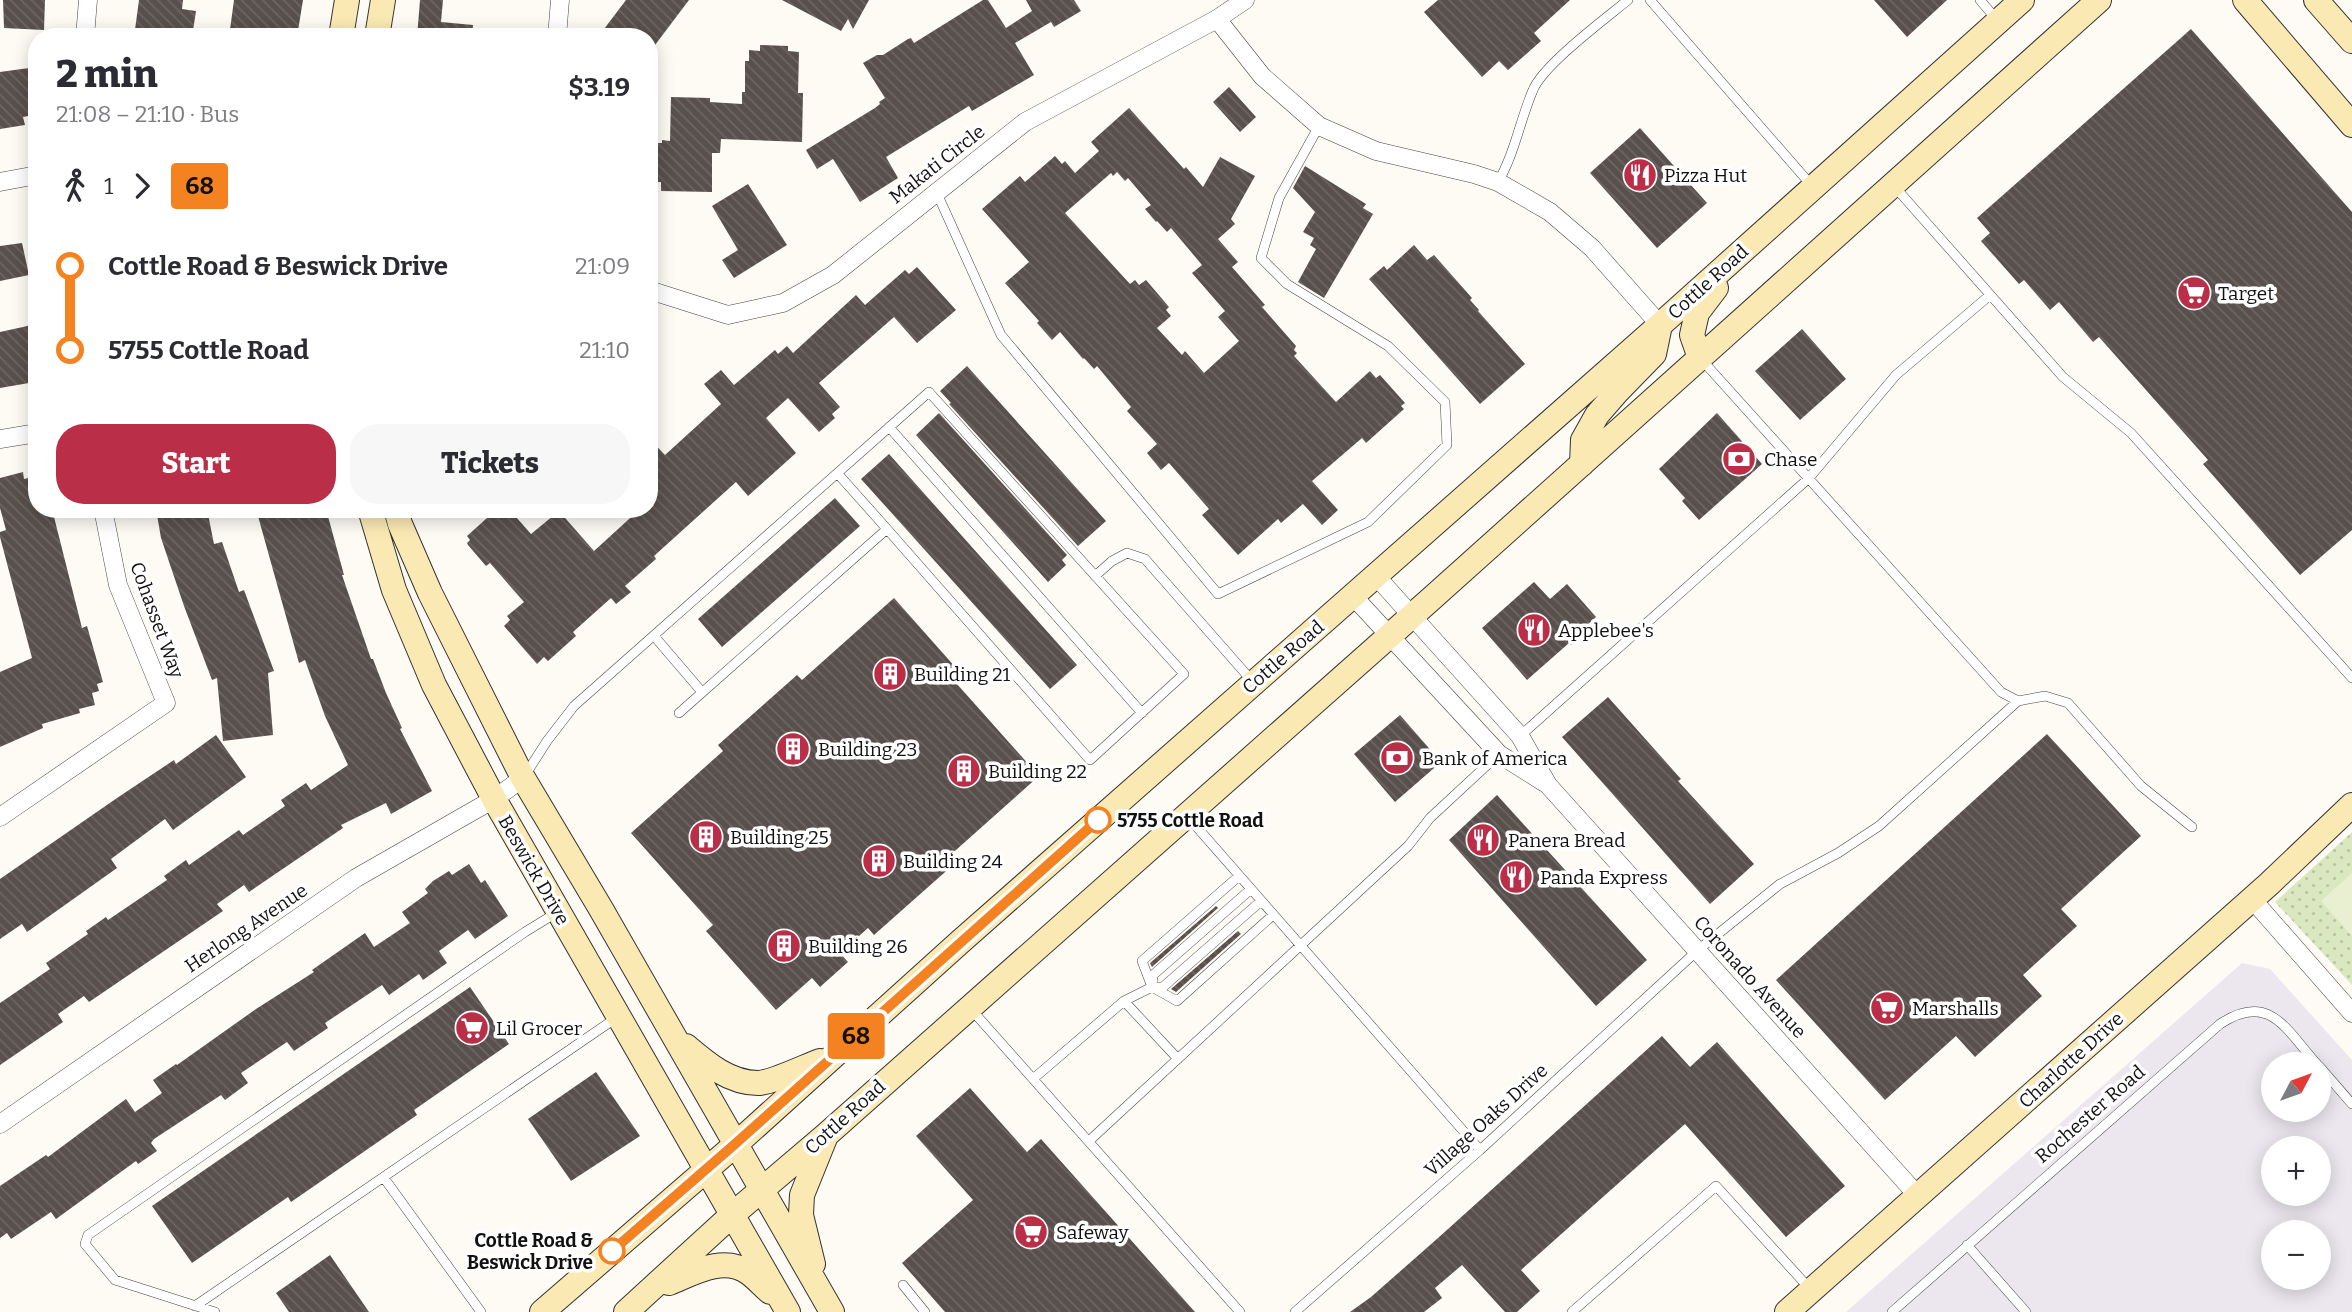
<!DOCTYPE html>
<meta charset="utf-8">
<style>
body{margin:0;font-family:Bitter,serif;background:#f7f7f7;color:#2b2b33;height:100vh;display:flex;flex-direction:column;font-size:26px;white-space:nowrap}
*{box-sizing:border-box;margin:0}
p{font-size:23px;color:#7c7c81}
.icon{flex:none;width:38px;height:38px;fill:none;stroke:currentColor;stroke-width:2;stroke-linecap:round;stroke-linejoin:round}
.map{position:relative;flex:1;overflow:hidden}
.drawer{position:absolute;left:28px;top:28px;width:630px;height:490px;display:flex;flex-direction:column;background:#fff;border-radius:28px;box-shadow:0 4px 18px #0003}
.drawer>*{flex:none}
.badge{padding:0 14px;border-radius:5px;font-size:24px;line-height:46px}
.needle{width:46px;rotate:49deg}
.fabs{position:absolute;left:2261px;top:1052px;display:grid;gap:14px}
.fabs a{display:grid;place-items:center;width:70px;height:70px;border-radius:50%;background:#fff;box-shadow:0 4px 18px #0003;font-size:35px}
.map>.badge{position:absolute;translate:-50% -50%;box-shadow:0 0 0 4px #fff}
.legs{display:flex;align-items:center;gap:10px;height:77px;padding:0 28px;font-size:23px}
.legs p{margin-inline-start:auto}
.summary{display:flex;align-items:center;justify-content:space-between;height:119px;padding:0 28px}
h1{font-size:38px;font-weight:800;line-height:52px}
.cta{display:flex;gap:14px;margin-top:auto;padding:14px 28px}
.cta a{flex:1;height:80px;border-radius:28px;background:#bb2e48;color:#fff;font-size:28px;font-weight:800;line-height:80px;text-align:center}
.cta a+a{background:#f7f7f7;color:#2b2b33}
ul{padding:0 28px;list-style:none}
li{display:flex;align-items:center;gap:24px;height:84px;font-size:26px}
li i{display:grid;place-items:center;width:10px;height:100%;margin:0 9px;background:currentColor}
li i::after{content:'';width:18px;height:18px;margin:-9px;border:5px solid;border-radius:50%;background:#fff}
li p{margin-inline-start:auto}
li:first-child i{background:linear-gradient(#0000 50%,currentColor 0)}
li:last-child i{background:linear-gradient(currentColor 50%,#0000 0)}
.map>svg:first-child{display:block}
.industrial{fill:#ece6ee;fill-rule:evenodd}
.park{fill:url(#park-dots)}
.pitch{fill:#e9f0d1}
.building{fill:url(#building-back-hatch);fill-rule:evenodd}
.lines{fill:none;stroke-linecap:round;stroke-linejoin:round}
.lane-casing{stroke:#444;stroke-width:10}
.street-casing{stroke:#444;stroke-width:19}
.secondary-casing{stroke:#333;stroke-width:26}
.lane{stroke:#fff;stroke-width:9}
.street{stroke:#fff;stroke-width:18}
.secondary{stroke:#fbe9b4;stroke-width:24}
.line-1-casing{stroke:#fff;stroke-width:16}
.line-1{stroke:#f58220;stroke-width:10}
.stop-1-dot{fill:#fff;stroke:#f58220;stroke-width:3.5}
.labels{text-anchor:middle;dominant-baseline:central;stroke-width:7;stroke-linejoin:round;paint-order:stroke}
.street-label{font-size:19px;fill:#111;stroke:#fff}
.poi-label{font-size:19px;fill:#111;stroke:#fff;text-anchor:start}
.stop-label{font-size:19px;font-weight:bold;fill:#111;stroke:#fff;text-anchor:start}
</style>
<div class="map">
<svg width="2352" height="1312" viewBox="0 0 2352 1312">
<defs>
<pattern id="park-dots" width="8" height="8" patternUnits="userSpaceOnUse" patternTransform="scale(1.75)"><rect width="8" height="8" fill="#dae8bf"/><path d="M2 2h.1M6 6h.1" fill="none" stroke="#bac6a3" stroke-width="1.8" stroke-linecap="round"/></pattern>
<pattern id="building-back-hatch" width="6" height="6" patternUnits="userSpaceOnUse" patternTransform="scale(1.75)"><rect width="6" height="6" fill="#59504d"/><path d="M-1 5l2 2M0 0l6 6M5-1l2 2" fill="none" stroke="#6c6562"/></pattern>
</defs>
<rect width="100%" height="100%" fill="#fefbf5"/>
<!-- industrial -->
<path class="industrial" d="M 2242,963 L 2270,969 L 2352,1060 L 2352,1312 L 1846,1312 ZM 2273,1064 L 2319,1064 L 2319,1110 L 2273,1110 ZM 2273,1148 L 2319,1148 L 2319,1194 L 2273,1194 ZM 2273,1232 L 2319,1232 L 2319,1278 L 2273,1278 Z"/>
<!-- park -->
<path class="park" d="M 2352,832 L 2352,985 L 2275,902 Z"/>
<!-- pitch -->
<path class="pitch" d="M 2352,873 L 2352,936 L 2321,901 Z"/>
<!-- building -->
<path class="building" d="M 3,0 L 45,0 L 44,30 L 4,28 Z
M 139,0 L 183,0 L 182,9 L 196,11 L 192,37 L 134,37 Z
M 234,0 L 303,0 L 297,37 L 229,37 Z
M 420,0 L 443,0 L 441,22 L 473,25 L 472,37 L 417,37 Z
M 626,0 L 689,0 L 649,53 L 649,37 L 598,37 Z
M 782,0 L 869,0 L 853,29 L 848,19 L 841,31 Z
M 983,0 L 988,0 L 1006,28 L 1032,11 L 1026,0 L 1074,0 L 1081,11 L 1054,27 L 1051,22 L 1015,43 L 1034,75 L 972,111 L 969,106 L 886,157 L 898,178 L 860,202 L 833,159 L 817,169 L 806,150 L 875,108 L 880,104 L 879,102 L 885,98 L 863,63 L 877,55 L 883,55 L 908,39 L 911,38 L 914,43 Z
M 1438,0 L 1570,0 L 1534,33 L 1541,41 L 1508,70 L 1499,61 L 1482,77 L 1424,12 Z
M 1874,0 L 1947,0 L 1907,37 Z
M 2191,29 L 2352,212 L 2352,530 L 2300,575 L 2203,464 L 2208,460 L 2099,337 L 2093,342 L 2059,302 L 2050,310 L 2024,280 L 2019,284 L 1981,241 L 1990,233 L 1977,218 Z
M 760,45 L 788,46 L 788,51 L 799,52 L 798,93 L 803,93 L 802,142 L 721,139 L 720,153 L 712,153 L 712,192 L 661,191 L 661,182 L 657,182 L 658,143 L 662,143 L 662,140 L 670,141 L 671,97 L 710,98 L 710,102 L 742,104 L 742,92 L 745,92 L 745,61 L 749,61 L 749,50 L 760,51 Z
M 29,68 L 34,115 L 23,117 L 25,125 L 0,129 L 0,72 Z
M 1229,87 L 1256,117 L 1240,132 L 1213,102 Z
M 1129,108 L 1184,169 L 1186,167 L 1203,187 L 1220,157 L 1255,176 L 1231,219 L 1235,224 L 1218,239 L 1238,262 L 1232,267 L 1265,305 L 1262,307 L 1296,346 L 1294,350 L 1297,353 L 1294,356 L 1336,402 L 1370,371 L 1376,378 L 1380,375 L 1405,403 L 1401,406 L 1404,409 L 1366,443 L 1362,438 L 1312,481 L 1338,510 L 1322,525 L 1303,504 L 1281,523 L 1278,519 L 1238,555 L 1202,515 L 1209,509 L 1169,463 L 1161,470 L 1147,453 L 1157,444 L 1127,411 L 1131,407 L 1117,390 L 1097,366 L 1094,369 L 1084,358 L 1083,359 L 1060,332 L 1052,340 L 1037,323 L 1039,321 L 1005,283 L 1029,262 L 982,209 L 1020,176 L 1025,182 L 1055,156 L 1062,164 L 1065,161 L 1075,173 L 1099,151 L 1091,142 ZM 1117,172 L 1125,181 L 1128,178 L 1151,205 L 1145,209 L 1156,222 L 1157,221 L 1167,232 L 1171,228 L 1202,265 L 1192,273 L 1225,311 L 1218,317 L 1239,341 L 1204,373 L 1185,351 L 1182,355 L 1157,328 L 1171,316 L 1166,310 L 1169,307 L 1158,294 L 1146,280 L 1139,285 L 1135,280 L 1130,284 L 1065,213 L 1111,173 L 1113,176 Z
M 1640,128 L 1707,203 L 1657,248 L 1590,173 Z
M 1305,166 L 1366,204 L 1363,208 L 1373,214 L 1324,298 L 1298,282 L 1316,249 L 1310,245 L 1314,238 L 1303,232 L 1315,212 L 1293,188 Z
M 748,184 L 787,245 L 734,278 L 722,260 L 738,250 L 712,206 Z
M 22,243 L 29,275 L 0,281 L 0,246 Z
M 1414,245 L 1427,260 L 1434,255 L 1472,298 L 1470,300 L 1479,310 L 1478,311 L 1525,364 L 1480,404 L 1369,279 L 1384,266 L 1387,270 Z
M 917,267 L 956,310 L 917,343 L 894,317 L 819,383 L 840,407 L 832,414 L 835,418 L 819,432 L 788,398 L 766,418 L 796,453 L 748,496 L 736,482 L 654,556 L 656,559 L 625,586 L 631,592 L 616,604 L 611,598 L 573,632 L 576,636 L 548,661 L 544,657 L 537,664 L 504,626 L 510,620 L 507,616 L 524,602 L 490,563 L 486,566 L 468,545 L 467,543 L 470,540 L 467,536 L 497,509 L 509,509 L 531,534 L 559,511 L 594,551 L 640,509 L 649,509 L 649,438 L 665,455 L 721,404 L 704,384 L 721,370 L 734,385 L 775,350 L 778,354 L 787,346 L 793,353 L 856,295 L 865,305 L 905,270 L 909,274 Z
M 32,325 L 37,350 L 37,371 L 28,373 L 29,383 L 0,388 L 0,332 Z
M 1802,329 L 1846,379 L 1800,420 L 1755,371 Z
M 967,366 L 1106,521 L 1078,546 L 949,404 L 951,403 L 940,391 Z
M 939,413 L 1067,555 L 1062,560 L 1066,565 L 1048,582 L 916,435 Z
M 1717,413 L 1762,464 L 1699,520 L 1682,501 L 1685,498 L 1659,469 Z
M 889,454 L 1077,665 L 1050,689 L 861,479 Z
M 23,472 L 24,479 L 28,478 L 32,489 L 37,488 L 37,509 L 52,509 L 82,628 L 87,626 L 103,682 L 97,684 L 99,691 L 92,693 L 95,705 L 79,709 L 80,713 L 42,724 L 43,728 L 0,747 L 0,672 L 32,658 L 0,537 L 0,532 L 6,530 L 0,508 L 0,478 Z
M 835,498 L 860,526 L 722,647 L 698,619 Z
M 156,509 L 207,509 L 214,544 L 222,542 L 239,592 L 244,590 L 274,671 L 268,673 L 273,735 L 223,741 L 217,678 L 212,680 L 184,606 L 161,538 Z
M 256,509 L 326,509 L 344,575 L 342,575 L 371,659 L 373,659 L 386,693 L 402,728 L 400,729 L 432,791 L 391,814 L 386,803 L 341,825 L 343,828 L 249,892 L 244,885 L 217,904 L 223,911 L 89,1002 L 84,996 L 58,1014 L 63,1022 L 0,1065 L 0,1003 L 50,969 L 46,963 L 88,934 L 86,931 L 106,917 L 108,920 L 167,880 L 164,876 L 186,860 L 189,865 L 239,830 L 243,835 L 285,806 L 281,800 L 306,783 L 311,790 L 348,765 L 325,716 L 305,660 L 299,663 Z
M 1534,582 L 1550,599 L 1567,584 L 1596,617 L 1584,628 L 1587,631 L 1571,645 L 1569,643 L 1527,680 L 1482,628 Z
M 894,598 L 964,677 L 957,684 L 1039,776 L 947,858 L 953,865 L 874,935 L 868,928 L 840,953 L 848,962 L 820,987 L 812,978 L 776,1010 L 706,931 L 713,925 L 631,833 L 723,751 L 718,745 L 797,675 L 802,680 Z
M 1608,697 L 1681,779 L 1678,781 L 1754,864 L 1710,904 L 1562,737 Z
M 1400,715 L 1441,762 L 1395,802 L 1354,754 Z
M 2047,734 L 2141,836 L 2061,909 L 2077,926 L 2023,975 L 2042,996 L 1975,1057 L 1956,1036 L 1885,1100 L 1776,980 Z
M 216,735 L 246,777 L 173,830 L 165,819 L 111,859 L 117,868 L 27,932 L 22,924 L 0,939 L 0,879 L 117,798 L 174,760 L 176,764 Z
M 1497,795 L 1647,960 L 1596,1006 L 1449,840 Z
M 469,864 L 481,883 L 485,880 L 508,916 L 475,939 L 468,930 L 439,951 L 447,963 L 423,980 L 419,974 L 389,995 L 382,985 L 325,1023 L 328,1028 L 294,1051 L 287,1042 L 241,1073 L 248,1083 L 225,1100 L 221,1095 L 154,1139 L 151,1143 L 157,1151 L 138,1164 L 136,1161 L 56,1219 L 51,1212 L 11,1239 L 7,1233 L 0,1238 L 0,1186 L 46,1155 L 48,1157 L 126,1099 L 135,1112 L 162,1093 L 153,1080 L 176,1064 L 177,1065 L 256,1009 L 314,972 L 312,970 L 365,933 L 374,947 L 410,923 L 402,912 L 428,893 L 425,889 L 433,881 L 449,871 L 452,875 Z
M 1216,906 L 1218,908 L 1152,967 L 1150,963 Z
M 1238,931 L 1241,934 L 1176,992 L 1171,989 Z
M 470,987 L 509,1044 L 414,1110 L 417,1115 L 291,1202 L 288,1197 L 192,1263 L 152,1206 Z
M 1662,1036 L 1690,1067 L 1717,1042 L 1845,1186 L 1786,1237 L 1685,1124 L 1521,1270 L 1540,1291 L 1517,1312 L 1505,1312 L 1462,1265 L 1435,1288 L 1442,1298 L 1424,1312 L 1350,1312 L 1371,1297 L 1438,1238 Z
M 596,1072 L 640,1136 L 571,1181 L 528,1119 Z
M 970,1088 L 1027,1152 L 1041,1139 L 1195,1312 L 945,1312 L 902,1263 L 973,1200 L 916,1136 Z
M 330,1255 L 369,1312 L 289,1312 L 276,1293 Z"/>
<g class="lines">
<!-- lane casing -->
<g class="lane-casing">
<path id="lane" d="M 1650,0 L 1812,186
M 1980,0 L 1997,20
M 1498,182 C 1515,153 1520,120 1533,90 C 1543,65 1605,19 1628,0
M 1894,186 L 2063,377 L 2131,433 L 2352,678
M 936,191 L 1001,335 L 1218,594 L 1368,522 L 1447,445 L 1445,402 L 1388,346 L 1287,284 L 1261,258 L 1279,198 L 1319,126
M 1701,359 L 2001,692 L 2018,701 L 2045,696 L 2068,703 L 2141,786 L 2192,827
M 889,427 L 1142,713
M 838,474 L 887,529
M 1095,576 L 1112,561 L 1127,553 L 1145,559 L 1253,682
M 654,636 L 702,692
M 1520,736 L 1809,478 L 1896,375 L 1990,295
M 524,777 L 547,741 L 574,706 L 929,392 L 1184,674 L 1090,760 L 887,529 L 679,713
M 1188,817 L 1480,1150
M 1239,876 L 1142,961 L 1152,987 L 1177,1001 L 1273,915
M 1152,985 L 1153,975 L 1251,889
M 1124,1001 L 1178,1059
M 970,1008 L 1240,1312
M 2319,1066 L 2352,1104
M 1033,1079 L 1124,1001 L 1152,987 L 1163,987 L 1261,901
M 1089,1141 L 1408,846 L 1430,818 L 1499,754
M 384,1178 L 481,1312
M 1967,1245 L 2026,1312
M 903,1285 L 925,1312
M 195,1306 L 616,1018
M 215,1312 L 115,1280 L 85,1244 L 88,1235 L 525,932 L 556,913
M 1295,1312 L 1480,1150 L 1698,950 L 1780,884 L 1838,853 L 1879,826 L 2018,701
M 1572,1312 L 1716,1186 L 1810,1289
M 1892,1312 L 2220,1024 C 2270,991 2286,1030 2317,1064"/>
</g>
<!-- street casing -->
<g class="street-casing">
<path id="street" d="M 1217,19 L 1262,76 L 1319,126 L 1376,151 L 1474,174 L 1498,182 L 1550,212 L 1592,248 L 1660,325
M 85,37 L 88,0
M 557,37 L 560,0
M 0,182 L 37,175
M 649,290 L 728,315 L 783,303 L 833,275 L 1025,122 L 1217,19 L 1245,0
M 0,439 L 37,433
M 1376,576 L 1520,736 L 1548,785 L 1919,1197
M 1353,596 L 1499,754 L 1545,783
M 0,817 L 166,703 L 118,585 L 103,509
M 2252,899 L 2352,1013
M 0,1124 L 356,878 L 494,799 L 523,778"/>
</g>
<!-- secondary casing -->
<g class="secondary-casing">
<path id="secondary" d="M 2245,0 L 2352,125
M 2316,0 L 2352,41
M 341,37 L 347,0
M 377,37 L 383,0
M 1700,358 L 1692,335 L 1697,313 L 1716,288
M 1582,464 L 1583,440 L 1597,415 L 1617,392 L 1654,354 L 1660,325
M 370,509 L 394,590 L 434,685 L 494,799 L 788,1312
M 396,509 L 400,524 L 430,593 L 523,778 L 601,909 L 832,1312
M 686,1046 C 706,1063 729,1083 758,1083 C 771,1083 806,1066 820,1061
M 813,1264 L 801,1215 L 802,1195 L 825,1138
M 669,1283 C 694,1273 723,1255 749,1273 C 756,1278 763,1286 770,1292
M 542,1312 L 735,1145 L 960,942 L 1660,325 L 2022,0
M 626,1312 L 732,1215 L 825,1136 L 1431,599 L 2099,0
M 1787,1312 L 2269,884 L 2352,805"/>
</g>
<!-- lane -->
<use href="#lane" class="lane"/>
<!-- street -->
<use href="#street" class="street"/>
<!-- secondary -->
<use href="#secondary" class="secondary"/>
</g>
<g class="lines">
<!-- line-1 casing -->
<g class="line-1-casing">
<path id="line-1" d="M 612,1251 L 735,1144 L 1098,820"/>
</g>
<!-- line-1 -->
<use href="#line-1" class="line-1"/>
</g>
<!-- icons -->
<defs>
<g id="restaurant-disc" transform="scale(1.75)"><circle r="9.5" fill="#bb2e48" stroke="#fff"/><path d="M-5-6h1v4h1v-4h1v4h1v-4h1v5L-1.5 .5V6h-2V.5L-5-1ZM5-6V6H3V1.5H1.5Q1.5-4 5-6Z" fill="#fff"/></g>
<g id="supermarket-disc" transform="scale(1.75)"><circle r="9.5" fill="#bb2e48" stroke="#fff"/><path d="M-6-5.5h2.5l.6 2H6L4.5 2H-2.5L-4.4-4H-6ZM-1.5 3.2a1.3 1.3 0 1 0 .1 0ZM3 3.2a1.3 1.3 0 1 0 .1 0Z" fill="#fff"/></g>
<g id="bank-disc" transform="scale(1.75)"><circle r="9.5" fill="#bb2e48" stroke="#fff"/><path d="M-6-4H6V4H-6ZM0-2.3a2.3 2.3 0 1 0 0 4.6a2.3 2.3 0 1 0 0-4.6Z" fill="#fff"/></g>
<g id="building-disc" transform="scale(1.75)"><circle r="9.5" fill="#bb2e48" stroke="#fff"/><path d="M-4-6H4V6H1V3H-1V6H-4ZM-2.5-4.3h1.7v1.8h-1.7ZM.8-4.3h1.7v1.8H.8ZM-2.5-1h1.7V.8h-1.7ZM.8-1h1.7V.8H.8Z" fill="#fff"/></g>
</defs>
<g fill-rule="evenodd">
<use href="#restaurant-disc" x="1640" y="175"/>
<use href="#supermarket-disc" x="2194" y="293"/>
<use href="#bank-disc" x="1739" y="459"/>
<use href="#restaurant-disc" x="1534" y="630"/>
<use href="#building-disc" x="890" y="674"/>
<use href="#building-disc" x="793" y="749"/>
<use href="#bank-disc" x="1397" y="758"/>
<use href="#building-disc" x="964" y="771"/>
<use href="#building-disc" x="706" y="837"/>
<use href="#restaurant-disc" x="1483" y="840"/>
<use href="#building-disc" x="879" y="861"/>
<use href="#restaurant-disc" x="1516" y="877"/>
<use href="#building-disc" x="784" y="946"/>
<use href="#supermarket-disc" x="1887" y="1008"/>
<use href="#supermarket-disc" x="472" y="1028"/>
<use href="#supermarket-disc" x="1031" y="1232"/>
</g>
<!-- markers -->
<g class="stop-1-dot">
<circle cx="1098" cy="820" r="12"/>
<circle cx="612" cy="1251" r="12"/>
</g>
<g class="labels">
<!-- street labels -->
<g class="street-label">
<text transform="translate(937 164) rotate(-38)">Makati Circle</text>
<text transform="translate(1708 282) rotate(-42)">Cottle Road</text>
<text transform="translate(157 620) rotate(70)">Cohasset Way</text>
<text transform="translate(1283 657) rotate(-41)">Cottle Road</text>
<text transform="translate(534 870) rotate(60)">Beswick Drive</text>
<text transform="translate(246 928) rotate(-34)">Herlong Avenue</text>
<text transform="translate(1750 977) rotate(48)">Coronado Avenue</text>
<text transform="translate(2071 1060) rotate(-42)">Charlotte Drive</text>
<text transform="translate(2090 1114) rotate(-41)">Rochester Road</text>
<text transform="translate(845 1117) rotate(-42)">Cottle Road</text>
<text transform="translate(1486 1120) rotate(-42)">Village Oaks Drive</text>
</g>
<!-- poi labels -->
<g class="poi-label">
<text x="1664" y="175">Pizza Hut</text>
<text x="2218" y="293">Target</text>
<text x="1764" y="459">Chase</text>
<text x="1558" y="630">Applebee's</text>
<text x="914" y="674">Building 21</text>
<text x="818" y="749">Building 23</text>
<text x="1422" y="758">Bank of America</text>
<text x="988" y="771">Building 22</text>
<text x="730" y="837">Building 25</text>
<text x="1508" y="840">Panera Bread</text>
<text x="903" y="861">Building 24</text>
<text x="1540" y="877">Panda Express</text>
<text x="808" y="946">Building 26</text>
<text x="1912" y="1008">Marshalls</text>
<text x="496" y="1028">Lil Grocer</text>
<text x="1056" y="1232">Safeway</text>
</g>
<!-- stop labels -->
<g class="stop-label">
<text x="1117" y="820">5755 Cottle Road</text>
<text x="593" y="1240" text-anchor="end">Cottle Road &amp;<tspan x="593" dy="22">Beswick Drive</tspan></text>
</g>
</g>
</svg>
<div class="fabs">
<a><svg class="needle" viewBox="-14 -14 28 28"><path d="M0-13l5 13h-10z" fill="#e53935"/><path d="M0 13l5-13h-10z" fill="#7c7c81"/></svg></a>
<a>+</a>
<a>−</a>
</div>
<b class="badge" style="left:856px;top:1036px;background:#f58220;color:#111">68</b>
<section class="drawer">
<div class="summary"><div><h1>2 min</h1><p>21:08 – 21:10 · Bus</p></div><b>$3.19</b></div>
<div class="legs"><svg class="icon" aria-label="walk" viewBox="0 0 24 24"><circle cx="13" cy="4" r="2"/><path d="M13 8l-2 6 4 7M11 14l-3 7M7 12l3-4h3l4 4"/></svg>1<svg class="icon" aria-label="forward" viewBox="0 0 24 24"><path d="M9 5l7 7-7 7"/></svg><b class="badge" style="background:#f58220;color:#111">68</b></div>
<ul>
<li><i style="color:#f58220"></i><b>Cottle Road &amp; Beswick Drive</b><p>21:09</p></li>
<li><i style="color:#f58220"></i><b>5755 Cottle Road</b><p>21:10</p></li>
</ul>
<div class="cta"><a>Start</a><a>Tickets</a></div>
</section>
</div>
